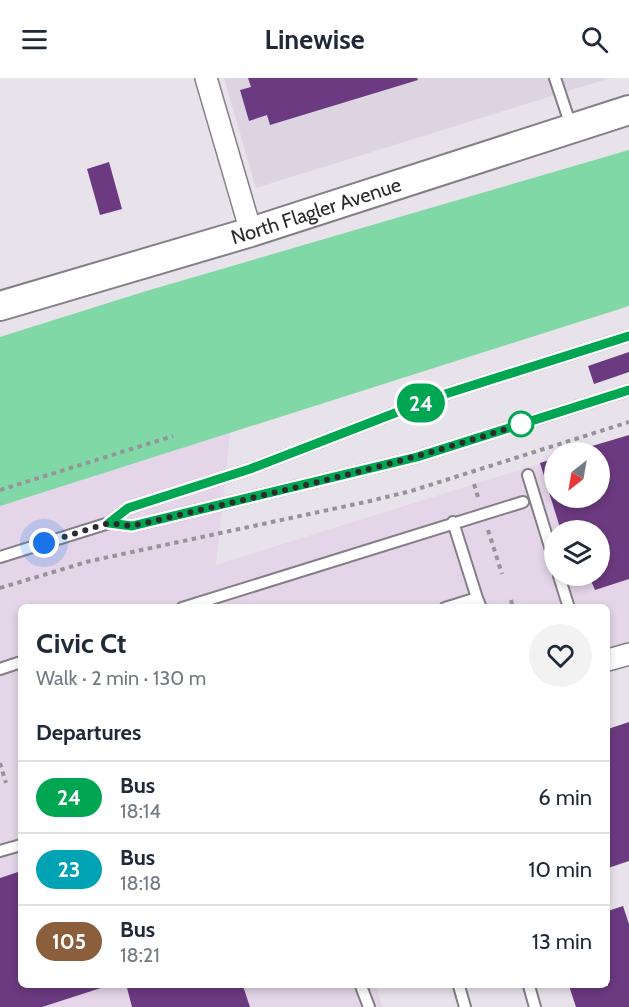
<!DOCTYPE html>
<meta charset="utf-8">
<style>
body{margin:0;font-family:Cabin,sans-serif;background:#f2f2f3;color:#1f2937;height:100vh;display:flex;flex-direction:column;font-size:22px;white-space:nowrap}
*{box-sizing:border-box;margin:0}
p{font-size:20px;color:#747a83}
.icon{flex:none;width:33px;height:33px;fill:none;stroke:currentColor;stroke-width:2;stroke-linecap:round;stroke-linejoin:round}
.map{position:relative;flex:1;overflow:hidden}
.drawer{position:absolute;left:18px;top:526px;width:592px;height:384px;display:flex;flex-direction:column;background:#fff;border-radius:9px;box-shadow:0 3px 9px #0003}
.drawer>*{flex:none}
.badge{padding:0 12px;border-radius:20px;font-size:21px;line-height:39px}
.needle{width:39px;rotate:211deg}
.fabs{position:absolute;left:544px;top:364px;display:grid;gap:12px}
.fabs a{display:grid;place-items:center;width:66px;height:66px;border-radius:50%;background:#fff;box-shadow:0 3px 9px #0003;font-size:30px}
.you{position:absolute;width:30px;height:30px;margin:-15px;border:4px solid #fff;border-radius:50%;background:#1a73e8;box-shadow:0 0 0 9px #1a73e833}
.map>.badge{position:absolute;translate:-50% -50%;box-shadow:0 0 0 3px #fff}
h2{padding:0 18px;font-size:22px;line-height:54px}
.round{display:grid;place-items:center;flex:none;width:63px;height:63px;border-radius:32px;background:#f2f2f3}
.summary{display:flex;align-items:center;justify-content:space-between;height:102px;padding:0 18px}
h1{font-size:28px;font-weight:700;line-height:45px}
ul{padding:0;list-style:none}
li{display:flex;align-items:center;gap:18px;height:72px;padding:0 18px;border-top:2px solid #e0e1e3}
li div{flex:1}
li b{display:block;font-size:22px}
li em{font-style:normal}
li .badge{min-width:66px;font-weight:700;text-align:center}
header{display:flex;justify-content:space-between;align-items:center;height:78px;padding:0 18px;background:#fff;font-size:27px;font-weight:700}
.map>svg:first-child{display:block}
.built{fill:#ddd4e2}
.education{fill:#e4d5e8;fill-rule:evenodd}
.green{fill:#7fd8a5}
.building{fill:#6c3a80}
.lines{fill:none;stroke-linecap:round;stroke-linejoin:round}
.lane-casing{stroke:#847f86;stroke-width:14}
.street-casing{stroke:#847f86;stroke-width:24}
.secondary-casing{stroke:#847f86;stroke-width:32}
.path{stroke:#989399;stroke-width:4;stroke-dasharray:4.5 4.5;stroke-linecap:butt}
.lane{stroke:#fff;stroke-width:10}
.street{stroke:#fff;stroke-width:21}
.secondary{stroke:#fff;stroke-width:28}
.line-casing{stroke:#fff;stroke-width:14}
.line{stroke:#00a651;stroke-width:9}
.walk{stroke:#2d2b2e;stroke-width:6;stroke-dasharray:0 10.8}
.stop-dot{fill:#fff;stroke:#00a651;stroke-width:3}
.labels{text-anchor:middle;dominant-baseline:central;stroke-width:6;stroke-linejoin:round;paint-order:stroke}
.street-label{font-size:20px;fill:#2d2b2e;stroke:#fff}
</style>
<header><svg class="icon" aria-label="menu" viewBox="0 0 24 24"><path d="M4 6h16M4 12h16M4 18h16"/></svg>Linewise<svg class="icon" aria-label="search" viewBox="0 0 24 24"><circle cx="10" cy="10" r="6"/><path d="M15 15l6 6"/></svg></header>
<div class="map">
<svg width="629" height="929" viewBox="0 0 629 929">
<rect width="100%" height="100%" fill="#e8e2ea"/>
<!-- built -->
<path class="built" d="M 224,0 L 610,0 L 256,110 Z"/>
<!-- education -->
<path class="education" d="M 187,202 L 230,356 L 216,487 L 555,381 L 555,420 L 600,420 L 600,375 L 576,375 L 629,359 L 629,565 L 608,571 L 608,530 L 21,530 L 21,908 L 375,908 L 383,929 L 0,929 L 0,261 ZM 555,453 L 600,453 L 600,498 L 555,498 Z"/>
<!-- green -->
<path class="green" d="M 629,72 L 629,228 L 0,428 L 0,259 L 143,214 Z"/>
<!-- building -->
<path class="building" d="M 248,0 L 417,0 L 418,2 L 270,47 L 267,37 L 249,43 L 240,12 L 251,9 Z
M 109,84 L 122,131 L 100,137 L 87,91 Z
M 629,274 L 629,294 L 594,306 L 588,288 Z
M 629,357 L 629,501 L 595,512 L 589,498 L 600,498 L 600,453 L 561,453 L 540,385 L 555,380 L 555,420 L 600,420 L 600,375 L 572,374 Z
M 629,644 L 629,783 L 608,790 L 608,651 Z
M 21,793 L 21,908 L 107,908 L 42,929 L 0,929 L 0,800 Z
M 623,828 L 629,846 L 629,929 L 576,929 L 569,908 L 608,908 L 608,833 Z
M 136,908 L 243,908 L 250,929 L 132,929 L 127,910 Z"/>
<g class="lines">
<!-- lane casing -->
<g class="lane-casing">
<path id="lane" d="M 555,0 L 571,48
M 528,397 L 555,485
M 453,444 L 477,520
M 109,445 L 132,448 L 417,379 L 629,312
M 0,479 L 109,445 L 128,430 L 250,391 L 439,318 L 629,258
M 559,498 L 569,530
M 182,530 L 523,424
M 445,530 L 477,520 L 481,530
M 0,591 L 21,584
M 0,773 L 21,767
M 361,908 L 369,929
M 459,908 L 465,929
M 529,908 L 535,929"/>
</g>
<!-- street casing -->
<g class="street-casing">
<path id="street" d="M 206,0 L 251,154
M 608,582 L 629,576"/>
</g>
<!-- secondary casing -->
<g class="secondary-casing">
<g id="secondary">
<path id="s1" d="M 0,228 L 251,154 L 629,32"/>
</g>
</g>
<!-- path -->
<path class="path" d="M 474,406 L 478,419
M 0,412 L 173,358
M 488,452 L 502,496
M 0,510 L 90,483 L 370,423 L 411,413 L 629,344
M 511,522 L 513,530
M 0,685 L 6,705"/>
<!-- lane -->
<use href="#lane" class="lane"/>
<!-- street -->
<use href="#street" class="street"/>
<!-- secondary -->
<use href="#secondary" class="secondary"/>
</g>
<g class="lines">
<!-- line casing -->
<g class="line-casing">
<path id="line" d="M 629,258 L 439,318 L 250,391 L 128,430 L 109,445 L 132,448 L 417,379 L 629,312"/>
</g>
<!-- line -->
<use href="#line" class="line"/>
<!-- walk -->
<path class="walk" d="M 44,465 L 109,445 L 132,448 C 263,417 394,389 521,346"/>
</g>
<!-- markers -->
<circle class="stop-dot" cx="521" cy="346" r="12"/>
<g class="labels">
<!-- street labels -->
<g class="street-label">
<text stroke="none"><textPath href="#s1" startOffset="330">North Flagler Avenue</textPath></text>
</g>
</g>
</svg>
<div class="fabs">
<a><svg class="needle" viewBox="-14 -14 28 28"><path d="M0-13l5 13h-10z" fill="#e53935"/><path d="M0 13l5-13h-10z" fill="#747a83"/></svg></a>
<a><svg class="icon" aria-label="layers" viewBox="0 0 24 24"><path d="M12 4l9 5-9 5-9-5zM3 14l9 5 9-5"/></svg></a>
</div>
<div class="you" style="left:44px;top:465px"></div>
<b class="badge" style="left:421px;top:325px;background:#00a651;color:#fff">24</b>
<section class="drawer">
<div class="summary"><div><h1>Civic Ct</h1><p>Walk · 2 min · 130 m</p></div><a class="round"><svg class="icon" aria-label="heart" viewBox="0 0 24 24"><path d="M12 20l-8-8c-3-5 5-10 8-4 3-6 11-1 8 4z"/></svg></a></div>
<h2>Departures</h2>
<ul>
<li><span class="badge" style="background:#00a651;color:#fff">24</span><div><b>Bus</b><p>18:14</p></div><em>6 min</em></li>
<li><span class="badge" style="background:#00a3b4;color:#fff">23</span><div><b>Bus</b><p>18:18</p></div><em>10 min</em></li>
<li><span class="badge" style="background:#8b5e3c;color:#fff">105</span><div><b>Bus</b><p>18:21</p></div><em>13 min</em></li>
</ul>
</section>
</div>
